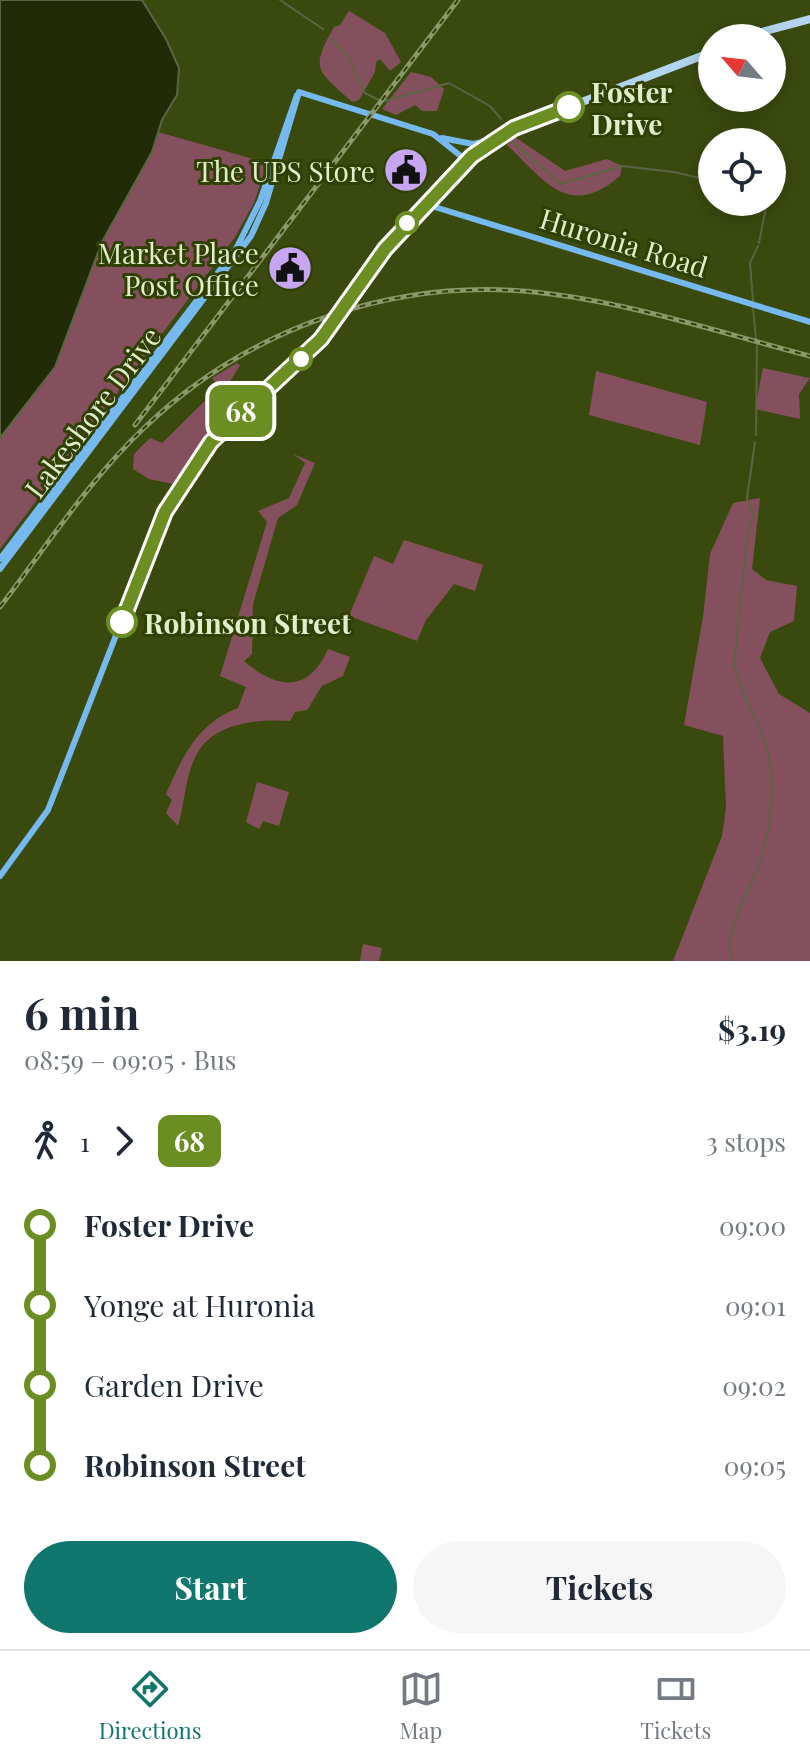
<!DOCTYPE html>
<meta charset="utf-8">
<style>
body{margin:0;font-family:"Playfair Display",serif;background:#f6f6f7;color:#1f2937;height:100vh;display:flex;flex-direction:column;font-size:30px;white-space:nowrap}
*{box-sizing:border-box;margin:0}
p{font-size:26px;color:#747a83}
.icon{flex:none;width:44px;height:44px;fill:none;stroke:currentColor;stroke-width:2;stroke-linecap:round;stroke-linejoin:round}
.map{position:relative;height:961px;overflow:hidden}
.side{display:flex;flex-direction:column;background:#fff;flex:1}
.side>*{flex:none}
.badge{padding:0 16px;border-radius:12px;font-size:28px;line-height:52px}
.needle{width:52px;rotate:298deg}
.buttons{position:absolute;left:698px;top:24px;display:grid;gap:16px}
.buttons a{display:grid;place-items:center;width:88px;height:88px;border-radius:50%;background:#fff;box-shadow:0 4px 20px #0003;font-size:40px}
.map>.badge{position:absolute;translate:-50% -50%;box-shadow:0 0 0 4px #fff}
.legs{display:flex;align-items:center;gap:12px;height:88px;padding:0 24px;font-size:26px}
.legs p{margin-inline-start:auto}
.head{display:flex;align-items:center;justify-content:space-between;height:136px;padding:0 24px}
h1{font-size:44px;font-weight:700;line-height:60px}
.cta{display:flex;gap:16px;margin-top:auto;padding:16px 24px}
.cta a{flex:1;height:92px;border-radius:48px;background:#0f766e;color:#fff;font-size:32px;font-weight:700;line-height:92px;text-align:center}
.cta a+a{background:#f6f6f7;color:#1f2937}
ul{padding:0 24px;list-style:none}
li{display:flex;align-items:center;gap:28px;height:80px;font-size:30px}
li i{display:grid;place-items:center;width:12px;height:100%;margin:0 10px;background:currentColor}
li i::after{content:'';width:20px;height:20px;margin:-10px;border:6px solid;border-radius:50%;background:#fff}
li p{margin-inline-start:auto}
li:first-child i{background:linear-gradient(#0000 50%,currentColor 0)}
li:last-child i{background:linear-gradient(currentColor 50%,#0000 0)}
.menu{display:flex;justify-content:space-around;align-items:center;height:112px;border-top:2px solid #e0e1e3;background:#fff;font-size:22px;color:#747a83}
.menu a{display:grid;justify-items:center;gap:4px}
.menu .active{color:#0f766e}
.map>svg:first-child{display:block}
.green{fill:#85505d}
.water{fill:#212b08;stroke:#5b6543;stroke-width:2}
.lines{fill:none;stroke-linecap:round;stroke-linejoin:round}
.stream{stroke:#5b6543;stroke-width:2}
.secondary{stroke:#75b9ef;stroke-width:6}
.primary{stroke:#b3d4f0;stroke-width:8}
.rail-casing{stroke:#8b986a;stroke-width:5}
.rail{stroke:#304000;stroke-width:2;stroke-dasharray:6;stroke-linecap:butt}
.line-1-casing{stroke:#fff;stroke-width:18}
.line-1{stroke:#6b8e23;stroke-width:12}
.stop-1-dot{fill:#fff;stroke:#6b8e23;stroke-width:4}
.labels{text-anchor:middle;dominant-baseline:central;stroke-width:6;stroke-linejoin:round;paint-order:stroke}
.stop-label{font-size:28px;font-weight:bold;fill:#e2edce;stroke:#304000;text-anchor:start}
.poi-label{font-size:28px;fill:#e2edce;stroke:#304000;text-anchor:end}
.street-label{font-size:28px;fill:#e2edce;stroke:#304000}
</style>
<div class="map">
<svg width="810" height="961" viewBox="0 0 810 961">
<rect width="100%" height="100%" fill="#3a4a0e"/>
<!-- green -->
<path class="green" d="M 349,11 L 385,33 L 401,62 L 390,71 L 380,59 L 376,62 L 375,72 L 359,100 L 352,102 C 318,70 309,71 334,27 L 340,25 Z
M 411,72 L 431,77 L 444,89 L 437,111 L 422,111 L 415,105 L 396,115 L 382,109 Z
M 158,132 L 267,163 L 254,203 L 235,237 L 0,549 L 0,438 L 55,367 L 102,242 L 152,152 Z
M 515,137 L 565,171 L 607,159 L 622,166 L 620,176 C 569,220 545,181 507,145 Z
M 237,363 L 240,365 L 222,395 L 233,410 L 205,439 L 173,484 L 149,479 L 133,469 L 134,454 L 150,438 L 162,443 L 219,387 L 212,378 Z
M 763,368 L 810,378 L 799,394 L 800,419 L 755,409 Z
M 596,371 L 707,402 L 700,445 L 589,415 Z
M 293,454 L 315,463 L 297,505 L 278,518 L 253,604 L 252,654 L 244,661 C 277,690 309,693 328,649 L 350,657 L 343,676 L 322,686 L 307,710 L 295,712 L 290,721 C 259,719 216,722 198,752 C 185,773 185,803 178,826 L 166,813 L 172,800 L 166,794 C 182,757 198,723 238,708 L 246,687 L 220,676 L 267,522 L 258,511 L 289,498 L 305,463 Z
M 760,498 L 752,569 L 766,580 L 797,586 L 794,621 L 770,632 L 760,658 L 779,694 L 810,713 L 810,961 L 673,961 L 722,836 L 726,808 L 723,736 L 684,725 L 703,617 L 710,554 L 733,503 Z
M 404,540 L 483,565 L 475,591 L 454,584 L 426,620 L 417,641 L 349,616 L 374,556 L 393,564 Z
M 257,782 L 289,792 L 279,826 L 263,821 L 259,829 L 246,822 Z
M 363,944 L 382,948 L 379,961 L 360,961 Z"/>
<!-- water -->
<path class="water" d="M 0,0 L 142,0 L 166,39 L 179,68 L 177,95 L 162,120 L 152,152 L 102,242 L 55,367 L 0,438 Z"/>
<g class="lines">
<!-- stream -->
<path class="stream" d="M 280,0 L 323,29
M 331,39 L 347,55 L 365,93 L 379,100
M 385,101 L 449,83 L 490,106 L 501,119
M 510,140 L 561,184 L 622,166 L 674,172 L 712,181
M 759,243 L 767,202
M 753,301 L 750,263 L 758,246
M 753,307 L 756,340
M 756,435 L 757,344
M 732,961 C 722,928 752,889 761,858 C 768,837 771,813 772,791 C 773,733 746,714 734,664 L 748,529 L 753,516 L 747,498 L 755,442"/>
<!-- secondary -->
<path class="secondary" d="M 299,92 L 433,134 L 467,161
M 442,138 L 473,144 L 488,141
M 425,204 L 810,322
M 0,559 L 236,249 L 260,201 L 297,95
M 0,569 L 251,236 L 266,203 L 299,92
M 0,876 L 48,810 L 159,525 L 189,470 L 231,421 L 321,339 L 408,222 L 491,140"/>
<!-- primary -->
<path class="primary" d="M 754,34 L 810,19
M 491,140 L 514,128 L 712,52"/>
<!-- rail casing -->
<g class="rail-casing">
<path id="rail" d="M 135,425 L 458,0
M 0,607 C 46,547 89,480 144,428 C 251,325 403,274 551,294 C 638,305 725,334 810,356"/>
</g>
<!-- rail -->
<use href="#rail" class="rail"/>
</g>
<g class="lines">
<!-- line-1 casing -->
<g class="line-1-casing">
<path id="line-1" d="M 122,622 L 165,512 L 211,442 L 321,339 L 385,249 L 472,156 L 514,128 L 569,107"/>
</g>
<!-- line-1 -->
<use href="#line-1" class="line-1"/>
</g>
<!-- icons -->
<defs>
<g id="civic-disc" transform="scale(2.3)"><circle r="9.5" fill="#c6a6f0" stroke="#304000"/><path d="M-.6-6.5H3V-4.5H.6V-3L4-1V1h2V6H-6V1h2V-1L-.6-3ZM-1.2 2.5V6h2.4V2.5Z" fill="#111"/></g>
</defs>
<g fill-rule="evenodd">
<use href="#civic-disc" x="406" y="170"/>
<use href="#civic-disc" x="290" y="268"/>
</g>
<!-- markers -->
<g class="stop-1-dot">
<circle cx="569" cy="107" r="14"/>
<circle cx="407" cy="223" r="10"/>
<circle cx="301" cy="359" r="10"/>
<circle cx="122" cy="622" r="14"/>
</g>
<g class="labels">
<!-- stop labels -->
<g class="stop-label">
<text x="591" y="91">Foster<tspan x="591" dy="32">Drive</tspan></text>
<text x="144" y="622">Robinson Street</text>
</g>
<!-- poi labels -->
<g class="poi-label">
<text x="375" y="170">The UPS Store</text>
<text x="259" y="252">Market Place<tspan x="259" dy="32">Post Office</tspan></text>
</g>
<!-- street labels -->
<g class="street-label">
<text transform="translate(624 242) rotate(17)">Huronia Road</text>
<text transform="translate(92 412) rotate(-53)">Lakeshore Drive</text>
</g>
</g>
</svg>
<div class="buttons">
<a><svg class="needle" viewBox="-14 -14 28 28"><path d="M0-13l5 13h-10z" fill="#e53935"/><path d="M0 13l5-13h-10z" fill="#747a83"/></svg></a>
<a><svg class="icon" aria-label="locate" viewBox="0 0 24 24"><circle cx="12" cy="12" r="6"/><path d="M12 2v4M12 18v4M2 12h4M18 12h4"/></svg></a>
</div>
<b class="badge" style="left:241px;top:411px;background:#6b8e23;color:#fff">68</b>
</div>
<section class="side">
<div class="head"><div><h1>6 min</h1><p>08:59 – 09:05 · Bus</p></div><b>$3.19</b></div>
<div class="legs"><svg class="icon" aria-label="walk" viewBox="0 0 24 24"><circle cx="13" cy="4" r="2"/><path d="M13 8l-2 6 4 7M11 14l-3 7M7 12l3-4h3l4 4"/></svg>1<svg class="icon" aria-label="forward" viewBox="0 0 24 24"><path d="M9 5l7 7-7 7"/></svg><b class="badge" style="background:#6b8e23;color:#fff">68</b><p>3 stops</p></div>
<ul>
<li><i style="color:#6b8e23"></i><b>Foster Drive</b><p>09:00</p></li>
<li><i style="color:#6b8e23"></i><span>Yonge at Huronia</span><p>09:01</p></li>
<li><i style="color:#6b8e23"></i><span>Garden Drive</span><p>09:02</p></li>
<li><i style="color:#6b8e23"></i><b>Robinson Street</b><p>09:05</p></li>
</ul>
<div class="cta"><a>Start</a><a>Tickets</a></div>
</section>
<nav class="menu">
<a class="active"><svg class="icon" aria-label="directions" viewBox="0 0 24 24"><path d="M12 3l9 9-9 9-9-9zM9 14v-3h6M13 9l2 2-2 2"/></svg>Directions</a>
<a><svg class="icon" aria-label="map" viewBox="0 0 24 24"><path d="M3 6l6-2 6 2 6-2v14l-6 2-6-2-6 2zM9 4v14M15 6v14"/></svg>Map</a>
<a><svg class="icon" aria-label="tickets" viewBox="0 0 24 24"><path d="M3 7h18v10H3zM15 7v10"/></svg>Tickets</a>
</nav>
